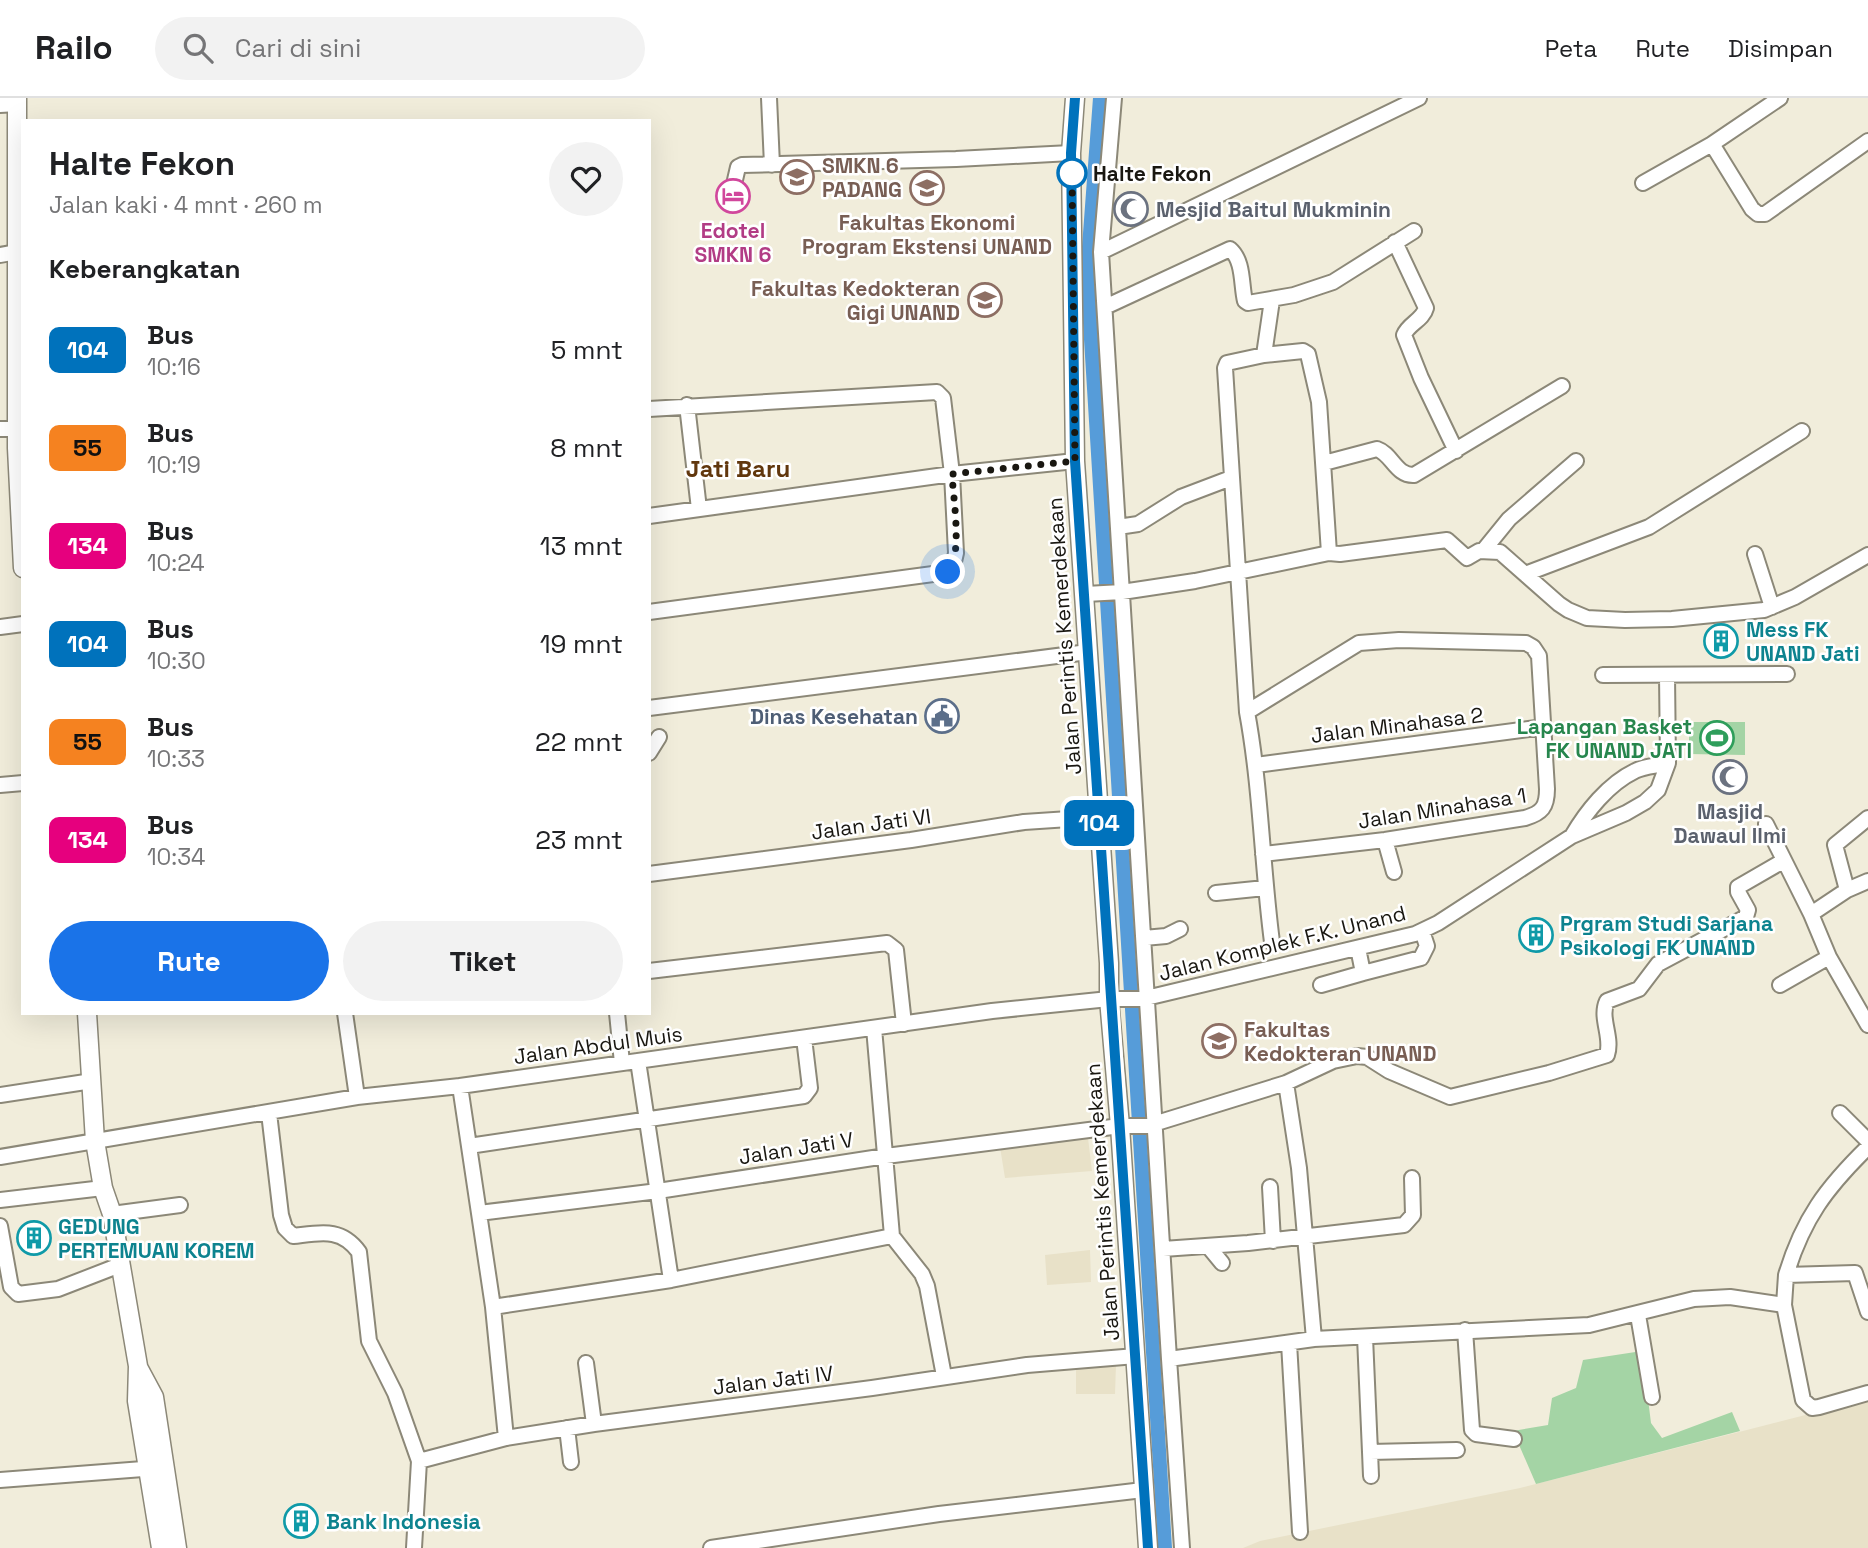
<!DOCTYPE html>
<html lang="id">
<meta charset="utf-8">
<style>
body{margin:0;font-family:"Space Grotesk",sans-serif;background:#f2f2f2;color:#202124;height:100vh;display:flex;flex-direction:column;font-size:26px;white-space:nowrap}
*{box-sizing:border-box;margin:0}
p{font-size:23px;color:#757577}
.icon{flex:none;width:38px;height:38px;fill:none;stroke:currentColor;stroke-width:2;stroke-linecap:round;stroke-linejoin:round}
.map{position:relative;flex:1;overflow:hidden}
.sheet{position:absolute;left:21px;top:21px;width:630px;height:896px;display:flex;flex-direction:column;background:#fff;border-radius:0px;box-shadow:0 7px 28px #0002}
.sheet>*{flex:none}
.badge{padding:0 14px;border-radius:10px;font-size:24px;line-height:46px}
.you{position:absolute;width:35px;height:35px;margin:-18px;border:5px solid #fff;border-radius:50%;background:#1a73e8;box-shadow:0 0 0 10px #1a73e833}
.map>.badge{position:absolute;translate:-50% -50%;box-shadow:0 0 0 4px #fff}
h2{padding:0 28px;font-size:26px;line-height:63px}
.round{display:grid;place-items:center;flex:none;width:74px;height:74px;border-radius:37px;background:#f2f2f2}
.headline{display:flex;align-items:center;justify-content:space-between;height:119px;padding:0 28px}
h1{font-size:33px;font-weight:700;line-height:52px}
.cta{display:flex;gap:14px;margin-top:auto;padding:14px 28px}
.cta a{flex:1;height:80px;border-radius:42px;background:#1a73e8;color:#fff;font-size:28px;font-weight:700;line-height:80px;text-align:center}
.cta a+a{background:#f2f2f2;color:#202124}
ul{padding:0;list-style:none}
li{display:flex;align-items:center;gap:21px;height:98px;padding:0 28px}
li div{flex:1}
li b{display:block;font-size:26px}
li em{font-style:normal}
li .badge{min-width:77px;font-weight:700;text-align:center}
header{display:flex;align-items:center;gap:42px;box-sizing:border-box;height:98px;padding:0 35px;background:#fff;border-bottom:2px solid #e0e0e0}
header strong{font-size:33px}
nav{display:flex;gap:38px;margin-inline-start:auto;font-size:24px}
.search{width:490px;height:63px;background:#f2f2f2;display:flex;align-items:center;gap:18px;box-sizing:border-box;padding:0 24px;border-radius:38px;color:#757577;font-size:26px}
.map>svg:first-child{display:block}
.built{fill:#e8e1c8}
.green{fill:#a4d4a5}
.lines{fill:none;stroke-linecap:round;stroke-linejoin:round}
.canal{stroke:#569cd9;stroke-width:14}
.minor-casing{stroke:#8c8878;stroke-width:18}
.major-casing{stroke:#8c8878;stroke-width:21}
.minor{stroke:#fff;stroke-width:14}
.major{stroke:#fff;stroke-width:18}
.line-casing{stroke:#fff;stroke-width:16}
.line{stroke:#0072bc;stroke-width:10}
.walk{stroke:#191711;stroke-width:7;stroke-dasharray:0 12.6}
.stop-dot{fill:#fff;stroke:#0072bc;stroke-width:3.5}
.labels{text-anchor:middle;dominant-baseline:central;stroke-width:5;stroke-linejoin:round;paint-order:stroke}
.education-label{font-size:21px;font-weight:bold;fill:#785e54;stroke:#fff;text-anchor:start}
.stop-label{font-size:21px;font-weight:bold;fill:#191711;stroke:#fff;text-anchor:start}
.worship-label{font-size:21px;font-weight:bold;fill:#5b616d;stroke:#fff;text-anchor:start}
.hotel-label{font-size:21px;font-weight:bold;fill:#b23c85;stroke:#fff}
.culture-label{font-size:21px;font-weight:bold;fill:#0d838f;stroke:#fff;text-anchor:start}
.street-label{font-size:21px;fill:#191711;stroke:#fff}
.service-label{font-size:21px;font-weight:bold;fill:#4e5e75;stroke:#fff;text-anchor:end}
.leisure-label{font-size:21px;font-weight:bold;fill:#27864d;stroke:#fff;text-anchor:end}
.quarter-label{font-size:24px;font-weight:bold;fill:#61370d;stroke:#fff}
</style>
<header>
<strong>Railo</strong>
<div class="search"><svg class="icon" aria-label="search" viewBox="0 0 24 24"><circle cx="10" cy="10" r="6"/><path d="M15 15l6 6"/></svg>Cari di sini</div>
<nav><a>Peta</a><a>Rute</a><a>Disimpan</a></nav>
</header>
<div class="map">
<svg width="1868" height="1450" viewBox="0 0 1868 1450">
<rect width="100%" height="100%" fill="#f1eddb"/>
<!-- built -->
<path class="built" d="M 1088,1040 L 1092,1073 L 1005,1080 L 1000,1049 Z
M 1090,1152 L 1091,1184 L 1047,1187 L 1045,1157 Z
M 1076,1265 L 1116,1267 L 1115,1296 L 1076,1296 Z
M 1868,1301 L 1868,1450 L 1243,1450 L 1260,1443 L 1520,1390 Z"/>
<!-- green -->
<path class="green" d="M 1689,624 L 1745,624 L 1745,657 L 1689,656 Z
M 1642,1253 L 1651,1325 L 1662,1340 L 1732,1314 L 1740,1333 L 1536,1386 L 1513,1333 L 1548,1327 L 1552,1300 L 1576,1290 L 1583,1262 Z"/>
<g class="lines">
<!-- canal -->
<path class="canal" d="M 1100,0 L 1087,176 L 1165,1450"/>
<!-- minor casing -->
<g class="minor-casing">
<path id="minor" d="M 769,0 L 772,67
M 1114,0 L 1101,154 L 1169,1261 L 1182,1450
M 0,7 L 17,6
M 1712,46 L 1752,111 L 1758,116 L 1765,116 L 1868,43
M 735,82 L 738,69 L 742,67 L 956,61 L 1071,55
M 1643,85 L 1712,46 L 1780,0
M 1395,144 L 1426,210 C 1423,222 1408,226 1404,237 L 1421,280 L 1456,353
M 1101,154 L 1419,0
M 0,157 L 17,154
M 1105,209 L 1230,151 C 1244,163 1241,187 1245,203 L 1248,205 L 1294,197 L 1333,184 L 1414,133
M 1264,257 L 1303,253 L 1308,256 L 1319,304 L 1329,455
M 687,307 L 699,411
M 649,311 L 937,294 L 943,300 L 952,376 L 956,455 L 953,468 L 948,474 L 649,514
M 0,331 L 17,331
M 1324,365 L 1377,351 C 1392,356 1396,378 1414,377 L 1562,288
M 649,418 L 952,376 L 1075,363
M 1118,429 L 1138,426 L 1181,399 L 1231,380
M 1483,453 L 1509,421 L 1576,363
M 1755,456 L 1772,509
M 1525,476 L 1649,429 L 1802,333
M 1086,496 L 1122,494 L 1195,483 L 1329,455 L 1340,456 L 1447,442 L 1467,460 L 1479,453 L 1500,454 L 1559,506 L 1568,512 L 1587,520 L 1625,522 L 1672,521 L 1764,512 L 1795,499 L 1868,457
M 0,529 L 23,526
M 1603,577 L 1787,576
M 649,610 L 1088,554
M 1247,614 L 1359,545 L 1399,542 L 1526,545 L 1533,549 L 1539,558 L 1547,691 C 1547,709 1542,715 1525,720 L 1385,742 L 1263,756
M 649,655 L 659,639
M 1256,667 L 1544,629
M 0,687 L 23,685
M 1766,726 L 1811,816 L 1829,859 L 1868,927
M 1572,738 C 1586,714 1608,686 1635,673 C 1644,668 1657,668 1668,665
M 1385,742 L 1394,774
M 649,776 L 911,742 L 1024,724 L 1099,719
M 1847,792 L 1868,783
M 1216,795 L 1265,790
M 1811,816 L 1847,792 L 1835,747 L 1868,720
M 1144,840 L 1166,838 L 1180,831
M 1272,844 C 1262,768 1261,690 1247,614 L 1225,270 L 1227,265 L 1264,257 L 1272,202
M 1358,850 L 1363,875 L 1421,860 L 1427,848 L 1422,833
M 649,873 L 887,845 L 896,852 L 904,926
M 1321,887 L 1363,875
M 1780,887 L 1829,859
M 345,915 L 357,999
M 617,915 L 622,965
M 874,930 L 892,1138 L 922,1176 L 927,1188 L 944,1278
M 638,963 L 671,1182
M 1286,985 L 1299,1070 L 1314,1241
M 460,988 L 493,1209 L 506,1340
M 0,997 L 92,983
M 269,1015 L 281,1117 L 285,1130 L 293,1138 C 320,1135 341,1129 359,1154 L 369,1243 L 395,1295 L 419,1363 L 414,1450
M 1840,1015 L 1868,1043
M 469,1048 L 804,998 L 810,990 L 804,940
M 0,1059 L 357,999 L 460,988 L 992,913 L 1109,901 L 1142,901 L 1415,836 L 1438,825 L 1572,738 L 1626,715 L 1645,704 L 1658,692 L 1668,665 L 1667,577
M 1270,1089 L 1273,1143
M 0,1102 L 103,1090
M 479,1115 L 658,1093 L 886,1058 L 1120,1028 L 1147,1028 L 1286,985 L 1333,963 L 1357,958 L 1367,959 L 1389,973 L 1450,999 L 1549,975 L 1607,957 C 1613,939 1599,920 1607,903 L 1639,891 L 1658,866 L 1746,819 L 1748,812 L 1738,794 L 1738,789 L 1783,763
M 112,1116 L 180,1107
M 0,1128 L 11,1189 L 18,1196 L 58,1191 L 120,1167
M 1208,1148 L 1222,1165
M 1163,1151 L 1248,1145 L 1404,1127 L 1413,1117 L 1412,1080
M 1786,1177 C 1803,1121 1826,1090 1868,1049
M 493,1209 L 671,1182 L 892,1138
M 1868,1214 L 1855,1175 L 1786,1177 L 1784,1207 L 1803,1302 L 1812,1310 L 1819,1309 L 1868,1295
M 1638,1217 L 1652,1299
M 1465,1232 L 1472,1332 L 1476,1336 L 1514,1341
M 1365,1239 L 1370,1354 L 1457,1352
M 1289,1245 L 1300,1434
M 1169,1261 L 1314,1241 L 1589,1227 L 1694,1201 L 1730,1199 L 1784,1207
M 586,1265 L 594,1326
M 567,1330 L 571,1364
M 1370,1354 L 1371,1378
M 419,1363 L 506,1340 L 594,1326 L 872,1290 L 1027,1267 L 1136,1258
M 0,1382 L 156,1370
M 711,1450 L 939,1416 L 1143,1392"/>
</g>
<!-- major casing -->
<g class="major-casing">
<path id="major" d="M 17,0 L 17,350 L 23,470
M 1075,0 L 1071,55 L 1075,363 L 1109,865 L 1109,901 L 1120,1028 L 1148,1450
M 87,915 L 95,1043 L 103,1090 L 112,1116 L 138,1268 L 137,1303 L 161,1450
M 139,1271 L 154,1299 L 177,1450"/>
</g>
<!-- minor -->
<use href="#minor" class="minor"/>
<!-- major -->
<use href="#major" class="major"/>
</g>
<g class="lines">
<!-- line casing -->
<g class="line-casing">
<path id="line" d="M 1075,0 L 1071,55 L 1075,363 L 1148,1450"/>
</g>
<!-- line -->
<use href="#line" class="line"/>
<!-- walk -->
<path class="walk" d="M 948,474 C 963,457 953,399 952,376 L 1075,363 L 1072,75"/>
</g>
<!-- icons -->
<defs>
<g id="school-ring" transform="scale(1.75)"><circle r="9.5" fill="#fff" stroke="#8d6e63" stroke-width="1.5"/><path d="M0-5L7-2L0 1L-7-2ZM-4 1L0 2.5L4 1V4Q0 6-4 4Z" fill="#8d6e63"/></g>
<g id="university-ring" transform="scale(1.75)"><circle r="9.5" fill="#fff" stroke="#8d6e63" stroke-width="1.5"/><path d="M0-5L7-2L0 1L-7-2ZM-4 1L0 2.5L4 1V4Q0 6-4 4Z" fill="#8d6e63"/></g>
<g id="hotel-ring" transform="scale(1.75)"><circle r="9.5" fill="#fff" stroke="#d1479c" stroke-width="1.5"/><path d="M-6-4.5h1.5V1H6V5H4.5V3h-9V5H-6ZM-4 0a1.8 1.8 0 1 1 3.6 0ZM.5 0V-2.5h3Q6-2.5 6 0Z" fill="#d1479c"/></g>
<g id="mosque-ring" transform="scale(1.75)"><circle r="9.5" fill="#fff" stroke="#6b7280" stroke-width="1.5"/><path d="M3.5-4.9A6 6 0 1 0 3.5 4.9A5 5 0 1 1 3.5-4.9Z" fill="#6b7280"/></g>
<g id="building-ring" transform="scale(1.75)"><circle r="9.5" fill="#fff" stroke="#0f9aa8" stroke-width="1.5"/><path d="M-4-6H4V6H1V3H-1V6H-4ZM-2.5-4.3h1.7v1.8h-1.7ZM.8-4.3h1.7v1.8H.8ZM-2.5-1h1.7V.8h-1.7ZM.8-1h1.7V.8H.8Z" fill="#0f9aa8"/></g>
<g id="civic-ring" transform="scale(1.75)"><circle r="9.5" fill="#fff" stroke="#5c6f8a" stroke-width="1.5"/><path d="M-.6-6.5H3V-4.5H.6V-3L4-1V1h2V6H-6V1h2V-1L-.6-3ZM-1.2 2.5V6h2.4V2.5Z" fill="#5c6f8a"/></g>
<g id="stadium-ring" transform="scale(1.75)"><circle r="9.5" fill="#fff" stroke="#2e9e5b" stroke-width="1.5"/><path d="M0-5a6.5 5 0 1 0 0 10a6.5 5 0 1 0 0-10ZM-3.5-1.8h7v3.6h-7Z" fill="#2e9e5b"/></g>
</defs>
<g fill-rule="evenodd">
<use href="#school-ring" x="797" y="79"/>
<use href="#university-ring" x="927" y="90"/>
<use href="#hotel-ring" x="733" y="98"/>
<use href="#mosque-ring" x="1131" y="111"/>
<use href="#university-ring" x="985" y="202"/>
<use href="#building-ring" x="1721" y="543"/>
<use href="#civic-ring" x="942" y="618"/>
<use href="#stadium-ring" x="1717" y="640"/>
<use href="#mosque-ring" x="1730" y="679"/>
<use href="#building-ring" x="1536" y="837"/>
<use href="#university-ring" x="1219" y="943"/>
<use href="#building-ring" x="34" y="1140"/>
<use href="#building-ring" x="301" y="1423"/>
</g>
<!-- markers -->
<circle class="stop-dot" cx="1072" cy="75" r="14"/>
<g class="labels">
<!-- education labels -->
<g class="education-label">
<text x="822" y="67">SMKN 6<tspan x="822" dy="24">PADANG</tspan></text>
<text x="927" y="124" text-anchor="middle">Fakultas Ekonomi<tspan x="927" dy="24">Program Ekstensi UNAND</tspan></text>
<text x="960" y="190" text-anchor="end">Fakultas Kedokteran<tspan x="960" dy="24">Gigi UNAND</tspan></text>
<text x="1244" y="931">Fakultas<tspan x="1244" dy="24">Kedokteran UNAND</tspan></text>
</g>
<!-- stop labels -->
<g class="stop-label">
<text x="1093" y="75">Halte Fekon</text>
</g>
<!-- worship labels -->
<g class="worship-label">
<text x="1156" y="111">Mesjid Baitul Mukminin</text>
<text x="1730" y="713" text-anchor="middle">Masjid<tspan x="1730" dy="24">Dawaul Ilmi</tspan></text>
</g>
<!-- hotel labels -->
<g class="hotel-label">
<text x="733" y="132">Edotel<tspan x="733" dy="24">SMKN 6</tspan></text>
</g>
<!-- culture labels -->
<g class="culture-label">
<text x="1746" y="531">Mess FK<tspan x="1746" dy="24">UNAND Jati</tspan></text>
<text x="1560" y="825">Prgram Studi Sarjana<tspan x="1560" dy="24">Psikologi FK UNAND</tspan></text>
<text x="58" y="1128">GEDUNG<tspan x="58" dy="24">PERTEMUAN KOREM</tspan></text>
<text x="326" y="1423">Bank Indonesia</text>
</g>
<!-- street labels -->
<g class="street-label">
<text transform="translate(1064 538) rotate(-94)">Jalan Perintis Kemerdekaan</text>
<text transform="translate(1397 627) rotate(-7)">Jalan Minahasa 2</text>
<text transform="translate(1442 710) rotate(-9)">Jalan Minahasa 1</text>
<text transform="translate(871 726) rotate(-8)">Jalan Jati VI</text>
<text transform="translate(1282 845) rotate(-14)">Jalan Komplek F.K. Unand</text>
<text transform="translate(598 947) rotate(-8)">Jalan Abdul Muis</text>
<text transform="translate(796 1050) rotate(-9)">Jalan Jati V</text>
<text transform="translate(1102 1104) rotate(-94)">Jalan Perintis Kemerdekaan</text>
<text transform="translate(773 1282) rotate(-7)">Jalan Jati IV</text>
</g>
<!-- service labels -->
<g class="service-label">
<text x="918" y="618">Dinas Kesehatan</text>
</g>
<!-- leisure labels -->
<g class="leisure-label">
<text x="1692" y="628">Lapangan Basket<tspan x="1692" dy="24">FK UNAND JATI</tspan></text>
</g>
<!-- quarter labels -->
<g class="quarter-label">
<text x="738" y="370">Jati Baru</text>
</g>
</g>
</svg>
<div class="you" style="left:948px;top:474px"></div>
<b class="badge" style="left:1099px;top:725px;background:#0072bc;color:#fff">104</b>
<section class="sheet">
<div class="headline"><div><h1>Halte Fekon</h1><p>Jalan kaki · 4 mnt · 260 m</p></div><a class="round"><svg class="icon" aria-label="heart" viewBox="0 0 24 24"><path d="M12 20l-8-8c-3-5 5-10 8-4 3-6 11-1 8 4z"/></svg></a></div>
<h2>Keberangkatan</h2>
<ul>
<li><span class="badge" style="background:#0072bc;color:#fff">104</span><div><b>Bus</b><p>10:16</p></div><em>5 mnt</em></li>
<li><span class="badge" style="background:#f58220;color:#111">55</span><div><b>Bus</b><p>10:19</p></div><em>8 mnt</em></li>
<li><span class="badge" style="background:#e6007e;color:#fff">134</span><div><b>Bus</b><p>10:24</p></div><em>13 mnt</em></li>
<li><span class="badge" style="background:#0072bc;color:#fff">104</span><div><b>Bus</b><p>10:30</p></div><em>19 mnt</em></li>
<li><span class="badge" style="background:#f58220;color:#111">55</span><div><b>Bus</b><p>10:33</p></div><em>22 mnt</em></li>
<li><span class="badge" style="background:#e6007e;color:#fff">134</span><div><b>Bus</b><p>10:34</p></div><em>23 mnt</em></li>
</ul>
<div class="cta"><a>Rute</a><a>Tiket</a></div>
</section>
</div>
